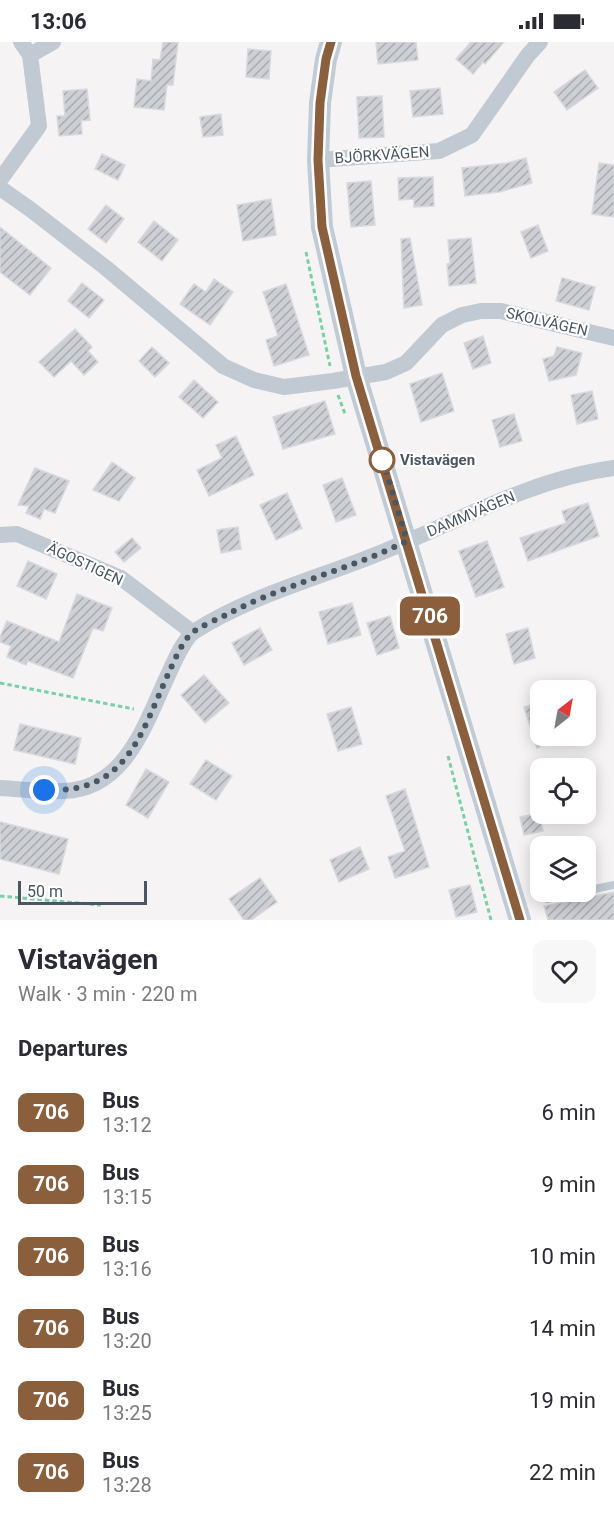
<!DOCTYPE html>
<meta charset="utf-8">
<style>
body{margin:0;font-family:Roboto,sans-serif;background:#f7f7f7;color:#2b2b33;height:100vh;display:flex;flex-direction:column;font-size:22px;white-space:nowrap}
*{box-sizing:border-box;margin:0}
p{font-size:20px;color:#7c7c81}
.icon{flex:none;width:33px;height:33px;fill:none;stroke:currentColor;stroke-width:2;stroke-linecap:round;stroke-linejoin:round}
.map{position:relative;height:878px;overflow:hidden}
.sheet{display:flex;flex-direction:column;background:#fff;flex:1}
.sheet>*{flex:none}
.badge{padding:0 12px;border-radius:9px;font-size:21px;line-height:39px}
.needle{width:39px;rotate:31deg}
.controls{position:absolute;left:530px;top:638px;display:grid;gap:12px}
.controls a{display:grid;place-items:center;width:66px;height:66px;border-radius:12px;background:#fff;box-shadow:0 3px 15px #0003;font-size:30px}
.scale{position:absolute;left:18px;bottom:15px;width:129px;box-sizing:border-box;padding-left:6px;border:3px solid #4a5661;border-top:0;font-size:16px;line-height:21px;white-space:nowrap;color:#4a5661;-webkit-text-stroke:4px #fff;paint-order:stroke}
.you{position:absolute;width:30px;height:30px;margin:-15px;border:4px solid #fff;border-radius:50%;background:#1a73e8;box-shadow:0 0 0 9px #1a73e833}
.map>.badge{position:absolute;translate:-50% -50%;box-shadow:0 0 0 3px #fff}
h2{padding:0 18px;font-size:22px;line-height:54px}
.round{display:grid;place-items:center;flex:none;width:63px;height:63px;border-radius:12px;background:#f7f7f7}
.overview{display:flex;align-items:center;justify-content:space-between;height:102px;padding:0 18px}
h1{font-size:28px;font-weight:700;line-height:45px}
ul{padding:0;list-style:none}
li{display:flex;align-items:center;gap:18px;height:72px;padding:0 18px}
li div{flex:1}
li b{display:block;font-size:22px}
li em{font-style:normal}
li .badge{min-width:66px;font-weight:700;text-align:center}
.status{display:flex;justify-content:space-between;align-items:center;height:42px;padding:0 30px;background:#fff;direction:ltr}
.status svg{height:16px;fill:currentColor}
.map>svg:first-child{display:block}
.building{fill:url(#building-hatch);stroke:#d7d9de;stroke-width:1.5}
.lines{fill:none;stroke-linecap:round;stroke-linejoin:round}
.path{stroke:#7ad0a6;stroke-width:3;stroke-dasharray:4.5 3;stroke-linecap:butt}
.lane{stroke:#c1cad2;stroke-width:8}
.street{stroke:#c1cad2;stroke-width:16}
.secondary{stroke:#c1cbd6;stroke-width:22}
.line-casing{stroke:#fff;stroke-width:14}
.line{stroke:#8b5e3c;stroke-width:9}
.walk{stroke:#4a5661;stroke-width:6;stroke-dasharray:0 10.8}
.stop-dot{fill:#fff;stroke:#8b5e3c;stroke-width:3}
.labels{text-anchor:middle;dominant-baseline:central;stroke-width:4.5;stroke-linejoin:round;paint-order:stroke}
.street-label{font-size:15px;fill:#4a5661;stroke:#fff}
.stop-label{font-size:15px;font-weight:bold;fill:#4a5661;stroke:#fff;text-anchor:start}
</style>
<div class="status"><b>13:06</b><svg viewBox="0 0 49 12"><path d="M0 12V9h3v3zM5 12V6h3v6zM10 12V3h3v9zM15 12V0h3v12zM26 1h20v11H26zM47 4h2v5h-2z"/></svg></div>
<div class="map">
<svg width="614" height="878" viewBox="0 0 614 878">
<defs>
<pattern id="building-hatch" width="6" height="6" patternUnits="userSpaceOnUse" patternTransform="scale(1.5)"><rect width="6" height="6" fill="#cdcfd5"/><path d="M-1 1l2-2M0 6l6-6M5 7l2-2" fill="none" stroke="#a8abb0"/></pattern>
</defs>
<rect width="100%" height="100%" fill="#f5f3f3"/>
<!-- building -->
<path class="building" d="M 163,0 L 178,0 L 173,43 L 167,43 L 164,68 L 134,65 L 137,37 L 151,39 L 153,17 L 160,18 Z
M 376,0 L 416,0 L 418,18 L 378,22 Z
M 471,0 L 504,0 L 485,22 L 483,20 L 473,32 L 456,17 Z
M 248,7 L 271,9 L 269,37 L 246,35 Z
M 585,28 L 598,46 L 567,68 L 554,50 Z
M 440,46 L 443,72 L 413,75 L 410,49 Z
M 87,47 L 90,78 L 81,79 L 82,92 L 59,94 L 57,74 L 65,74 L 63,49 Z
M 382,54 L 384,95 L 359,96 L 357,55 Z
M 221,72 L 223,93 L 203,95 L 200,75 Z
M 102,112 L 125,123 L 118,138 L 95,127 Z
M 526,116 L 532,141 L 499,150 L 465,154 L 462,126 L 507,121 Z
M 599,121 L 614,123 L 614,175 L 592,172 Z
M 433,135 L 434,164 L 414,165 L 414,157 L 399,158 L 398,136 Z
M 371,139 L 375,183 L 351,185 L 347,141 Z
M 271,157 L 276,193 L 243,199 L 237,163 Z
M 106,163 L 124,177 L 106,201 L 88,187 Z
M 154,179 L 178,198 L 162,219 L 138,200 Z
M 538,183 L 548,209 L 531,216 L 521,190 Z
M 0,185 L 51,226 L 30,253 L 0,230 Z
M 410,196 L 422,263 L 404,266 L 401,197 Z
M 471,196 L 476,241 L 449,244 L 447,222 L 450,221 L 448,198 Z
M 562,236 L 595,245 L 589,268 L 556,259 Z
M 214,237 L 233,250 L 210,283 L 180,262 L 194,242 L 206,250 Z
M 82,241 L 104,258 L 89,276 L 68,259 Z
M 286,242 L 309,313 L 274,324 L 266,298 L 278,294 L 263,250 Z
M 75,287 L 92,305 L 88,309 L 98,320 L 84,333 L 71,319 L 54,335 L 39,320 Z
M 483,294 L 491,321 L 473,327 L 464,301 Z
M 152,305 L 169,321 L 155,335 L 139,319 Z
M 557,305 L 582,311 L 576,333 L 549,339 L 543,317 L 554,314 Z
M 442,331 L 454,369 L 421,380 L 410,342 Z
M 194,338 L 218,360 L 203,376 L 179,355 Z
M 592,349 L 598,377 L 577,382 L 571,353 Z
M 325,359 L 335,392 L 283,407 L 273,375 Z
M 514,372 L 522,399 L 500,405 L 492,378 Z
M 236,394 L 254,433 L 209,454 L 197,428 L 222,416 L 216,403 Z
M 112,420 L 135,436 L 119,459 L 93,448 Z
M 35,426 L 69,439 L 55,471 L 44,467 L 40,477 L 26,471 L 29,464 L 18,463 Z
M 342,436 L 356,473 L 336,480 L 323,443 Z
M 287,451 L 302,486 L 276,498 L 260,463 Z
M 588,461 L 599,494 L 528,519 L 520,496 L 566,481 L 562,469 Z
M 238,485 L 241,507 L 221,511 L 217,488 Z
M 132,496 L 141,506 L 124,520 L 115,510 Z
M 487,499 L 504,545 L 476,555 L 459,509 Z
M 28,519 L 57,532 L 46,557 L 17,544 Z
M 77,552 L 112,566 L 103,589 L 93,586 L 73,636 L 28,619 L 26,623 L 7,615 L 11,604 L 0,600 L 0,595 L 7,579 L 59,600 Z
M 352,561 L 361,593 L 328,602 L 319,570 Z
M 390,574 L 399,606 L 377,613 L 367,581 Z
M 260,586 L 272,608 L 244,623 L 232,601 Z
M 528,586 L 535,616 L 514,622 L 506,592 Z
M 204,633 L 229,661 L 205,681 L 181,653 Z
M 540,660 L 540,705 L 537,706 L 524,665 Z
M 351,665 L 362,702 L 338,709 L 327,672 Z
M 20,682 L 81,696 L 75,722 L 14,708 Z
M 206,718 L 232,734 L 216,758 L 190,742 Z
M 146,727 L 169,740 L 148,776 L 126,763 Z
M 405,747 L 429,825 L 395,836 L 388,815 L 405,809 L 386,754 Z
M 539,771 L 543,789 L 524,793 L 520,775 Z
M 0,780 L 68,797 L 59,832 L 0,817 Z
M 360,805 L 369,827 L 339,840 L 330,818 Z
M 260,836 L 277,860 L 251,878 L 244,878 L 229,857 Z
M 470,843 L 477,870 L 456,875 L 449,848 Z
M 614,850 L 614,878 L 548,878 L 544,864 Z"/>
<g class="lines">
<!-- path -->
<path class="path" d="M 306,210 L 330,324
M 338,353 L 345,372
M 0,641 L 134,667
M 448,714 L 491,878
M 0,854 L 101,863"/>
<!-- lane -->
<path class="lane" d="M 585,849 L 614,843
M 547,857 L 585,849"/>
<!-- street -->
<path class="street" d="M 30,13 L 53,0
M 318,118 L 439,109 L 472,93 L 528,13 L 540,0
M 0,138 L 39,84 L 30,13 L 21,0
M 0,146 L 30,167 L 106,226 L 223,324 L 254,338 L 284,345 L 333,339 L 386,330 L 406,321 L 442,283 L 462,273 L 481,269 L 501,269 L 614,296
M 0,493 L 17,492 L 121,536 L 192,590
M 0,746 C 21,747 43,750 64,749 C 127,747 146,679 169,631 C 174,620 185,595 195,589 C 255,551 327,534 392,506 C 464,476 536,436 614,426"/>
<!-- secondary -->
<path class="secondary" d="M 331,0 L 326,17 L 320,61 L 318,118 L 322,185 L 356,334 L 520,878"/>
</g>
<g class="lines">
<!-- line casing -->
<g class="line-casing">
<path id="line" d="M 331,0 L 326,17 L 320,61 L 318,118 L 322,185 L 356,334 L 520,878"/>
</g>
<!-- line -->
<use href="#line" class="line"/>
<!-- walk -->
<path class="walk" d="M 44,748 C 128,752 140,693 170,628 C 175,617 183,598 193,590 C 203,583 216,578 226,573 C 284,542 349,528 407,499 L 382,416 L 382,418"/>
</g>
<!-- markers -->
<circle class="stop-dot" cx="382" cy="418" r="12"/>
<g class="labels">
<!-- street labels -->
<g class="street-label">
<text transform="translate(382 113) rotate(-4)">BJÖRKVÄGEN</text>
<text transform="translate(547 280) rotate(13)">SKOLVÄGEN</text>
<text transform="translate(471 472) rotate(-23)">DAMMVÄGEN</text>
<text transform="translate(85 522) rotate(25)">ÄGOSTIGEN</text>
</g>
<!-- stop labels -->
<g class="stop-label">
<text x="400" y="418">Vistavägen</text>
</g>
</g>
</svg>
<div class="controls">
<a><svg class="needle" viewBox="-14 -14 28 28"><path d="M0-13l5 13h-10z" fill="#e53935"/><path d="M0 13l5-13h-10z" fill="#7c7c81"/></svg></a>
<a><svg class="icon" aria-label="locate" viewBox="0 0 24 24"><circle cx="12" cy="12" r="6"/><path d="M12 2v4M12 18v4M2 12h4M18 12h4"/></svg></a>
<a><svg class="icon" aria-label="layers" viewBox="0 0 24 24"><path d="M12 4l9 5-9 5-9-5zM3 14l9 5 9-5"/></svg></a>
</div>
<div class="scale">50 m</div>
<div class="you" style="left:44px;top:748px"></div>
<b class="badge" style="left:430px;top:574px;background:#8b5e3c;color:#fff">706</b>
</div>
<section class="sheet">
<div class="overview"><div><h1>Vistavägen</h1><p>Walk · 3 min · 220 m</p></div><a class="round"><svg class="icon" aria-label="heart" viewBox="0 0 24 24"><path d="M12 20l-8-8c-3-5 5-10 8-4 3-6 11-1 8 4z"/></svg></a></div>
<h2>Departures</h2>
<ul>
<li><span class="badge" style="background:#8b5e3c;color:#fff">706</span><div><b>Bus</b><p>13:12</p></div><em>6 min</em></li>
<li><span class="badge" style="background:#8b5e3c;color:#fff">706</span><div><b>Bus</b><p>13:15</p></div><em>9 min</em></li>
<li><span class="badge" style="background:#8b5e3c;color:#fff">706</span><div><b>Bus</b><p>13:16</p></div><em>10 min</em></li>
<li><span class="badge" style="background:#8b5e3c;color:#fff">706</span><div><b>Bus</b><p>13:20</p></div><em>14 min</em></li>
<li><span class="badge" style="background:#8b5e3c;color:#fff">706</span><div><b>Bus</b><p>13:25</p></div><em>19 min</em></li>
<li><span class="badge" style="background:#8b5e3c;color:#fff">706</span><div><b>Bus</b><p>13:28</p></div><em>22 min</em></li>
</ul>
</section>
